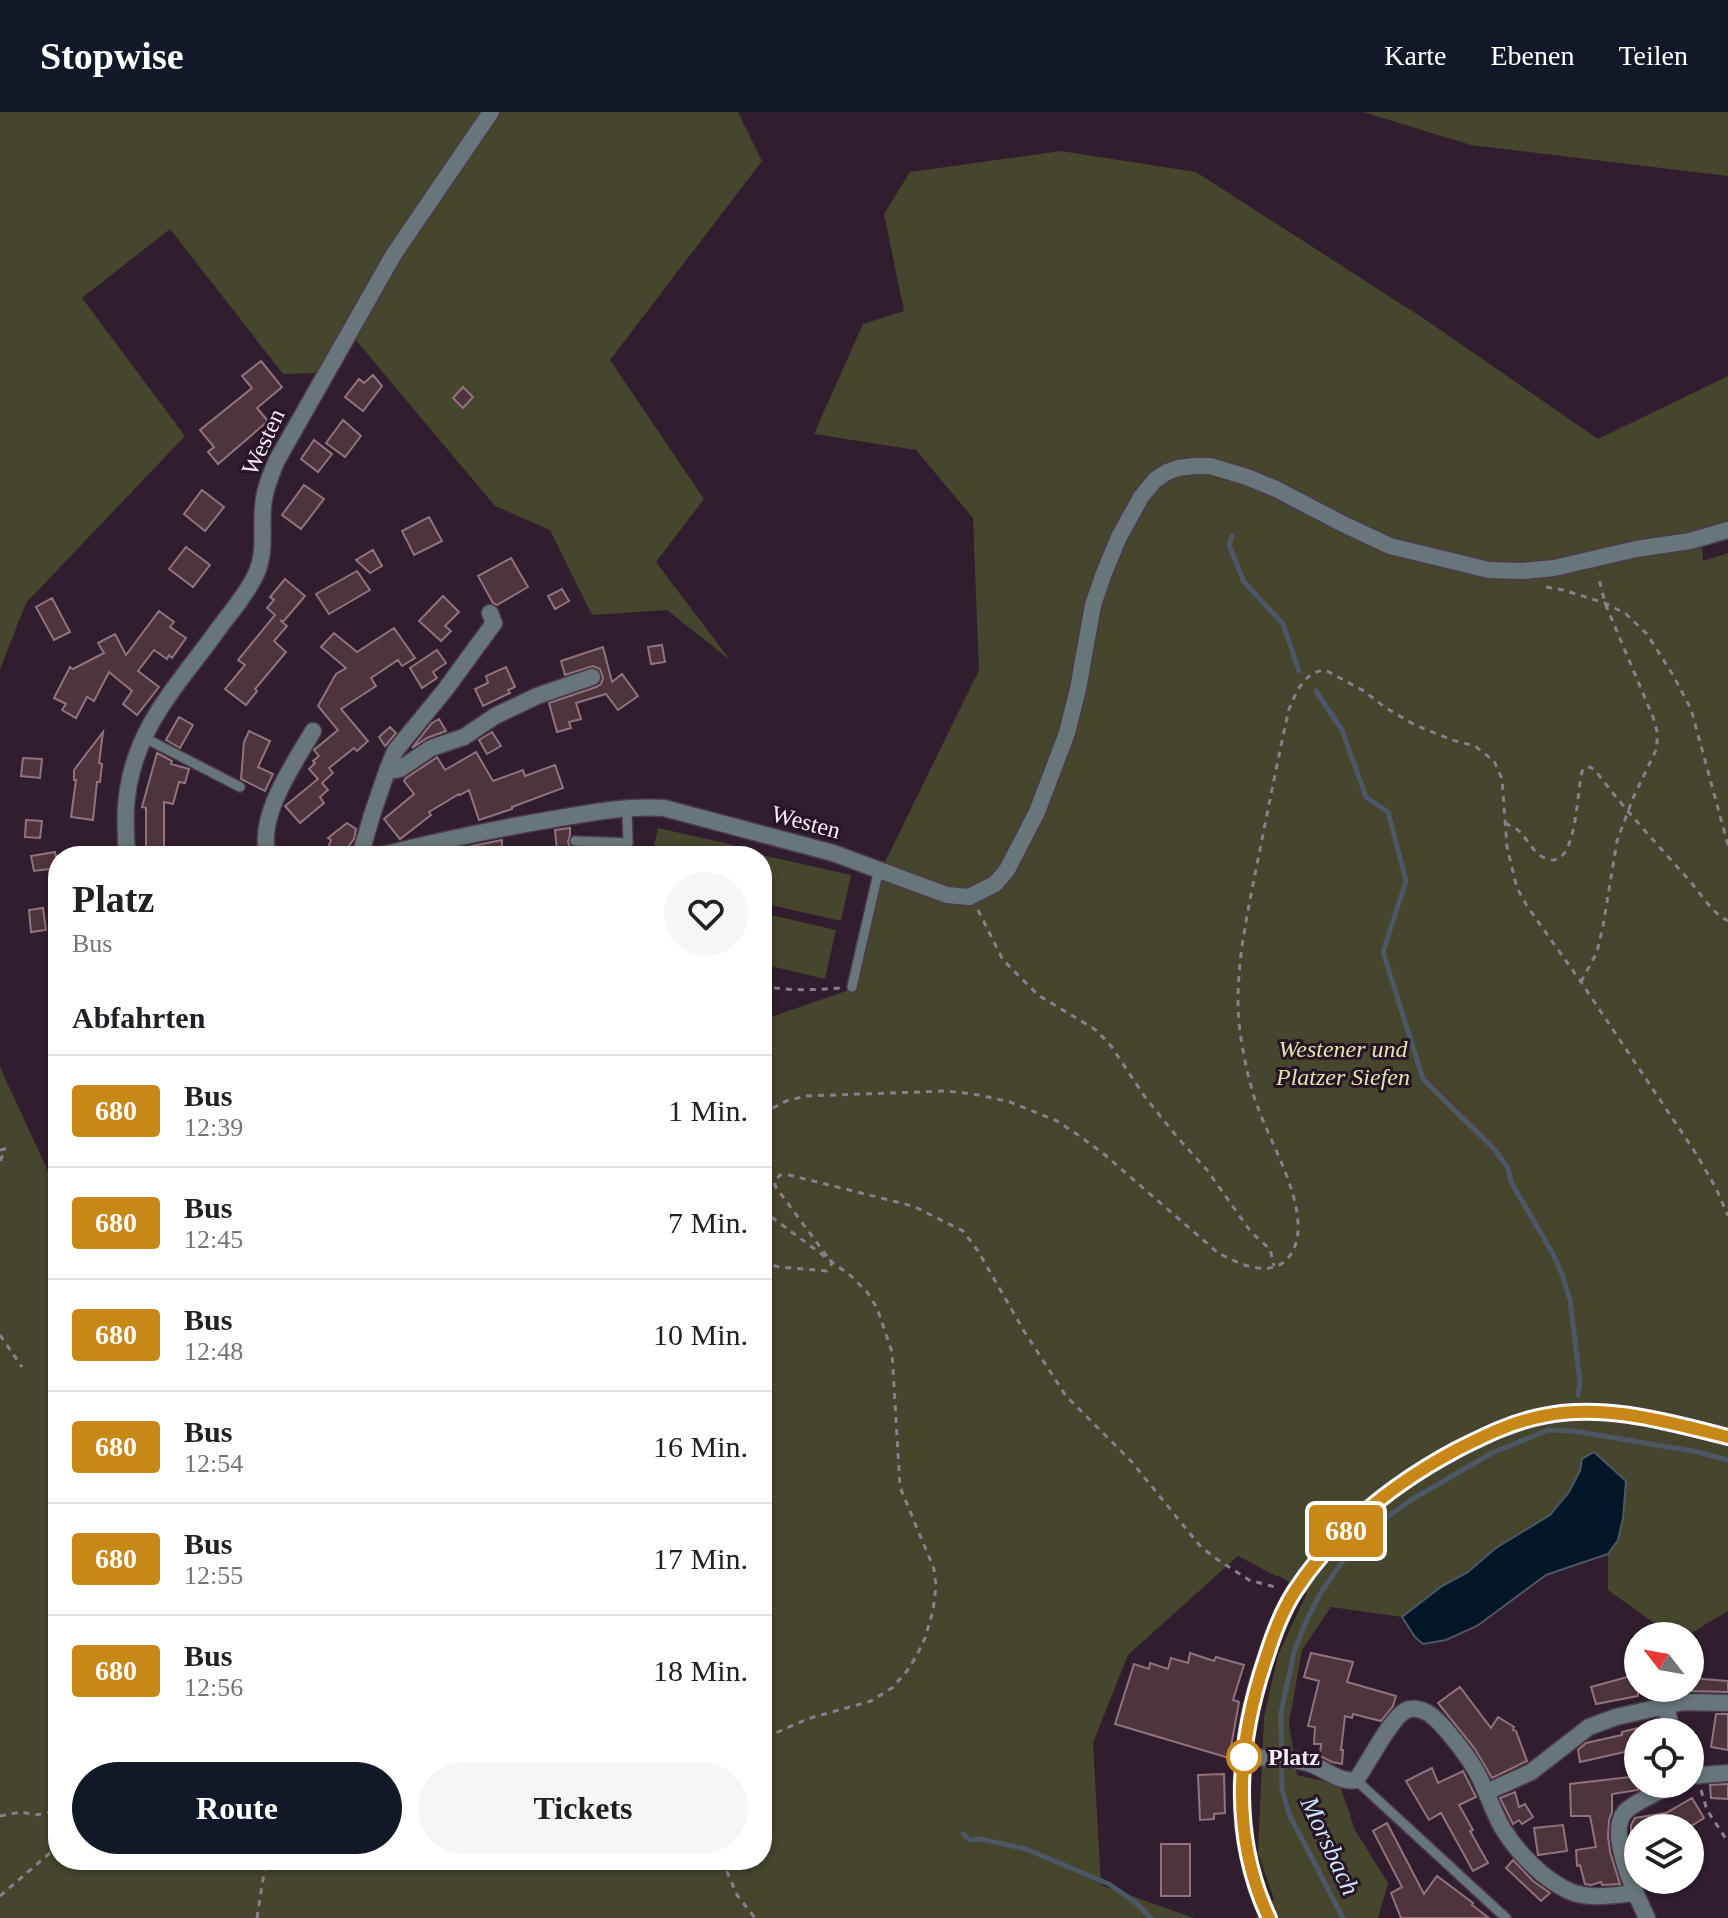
<!DOCTYPE html>
<html lang="de">
<style>
body{margin:0;font-family:"Times New Roman",serif;background:#f6f6f6;color:#202124;height:100vh;display:flex;flex-direction:column;font-size:30px;white-space:nowrap}
*{box-sizing:border-box;margin:0}
p{font-size:26px;color:#757577}
.icon{flex:none;width:44px;height:44px;fill:none;stroke:currentColor;stroke-width:2;stroke-linecap:round;stroke-linejoin:round}
.map{position:relative;flex:1;overflow:hidden}
.panel{position:absolute;left:48px;top:734px;width:724px;height:1024px;display:flex;flex-direction:column;background:#fff;border-radius:32px;box-shadow:0 2px 6px #0004}
.panel>*{flex:none}
.badge{padding:0 16px;border-radius:6px;font-size:28px;line-height:52px}
.needle{width:52px;rotate:301deg}
.tools{position:absolute;left:1624px;top:1510px;display:grid;gap:16px}
.tools a{display:grid;place-items:center;width:80px;height:80px;border-radius:50%;background:#fff;box-shadow:0 2px 6px #0004;font-size:40px}
.map>.badge{position:absolute;translate:-50% -50%;box-shadow:0 0 0 4px #fff}
h2{padding:0 24px;font-size:30px;line-height:72px}
.round{display:grid;place-items:center;flex:none;width:84px;height:84px;border-radius:42px;background:#f6f6f6}
.summary{display:flex;align-items:center;justify-content:space-between;height:136px;padding:0 24px}
h1{font-size:38px;font-weight:700;line-height:60px}
.action{display:flex;gap:16px;margin-top:auto;padding:16px 24px}
.action a{flex:1;height:92px;border-radius:48px;background:#111827;color:#fff;font-size:32px;font-weight:700;line-height:92px;text-align:center}
.action a+a{background:#f6f6f6;color:#202124}
ul{padding:0;list-style:none}
li{display:flex;align-items:center;gap:24px;height:112px;padding:0 24px;border-top:2px solid #e0e0e0}
li div{flex:1}
li b{display:block;font-size:30px}
li em{font-style:normal}
li .badge{min-width:88px;font-weight:700;text-align:center}
header{display:flex;align-items:center;gap:48px;box-sizing:border-box;height:112px;padding:0 40px;background:#111827;color:#fff}
header strong{font-size:38px}
nav{display:flex;gap:44px;margin-inline-start:auto;font-size:28px}
.map>svg:first-child{display:block}
.green{fill:#45462d}
.water{fill:#041728;stroke:#4d5766;stroke-width:2}
.lines{fill:none;stroke-linecap:round;stroke-linejoin:round}
.stream{stroke:#4d5766;stroke-width:5}
.building{fill:#4e343d;stroke:#90737c;stroke-width:2}
.service-casing{stroke:#4c3b4a;stroke-width:12}
.minor-casing{stroke:#4c3b4a;stroke-width:19}
.secondary-casing{stroke:#4c3b4a;stroke-width:19}
.path{stroke:#8c7d8b;stroke-width:3;stroke-dasharray:6 6;stroke-linecap:butt}
.service{stroke:#687679;stroke-width:9}
.minor{stroke:#687679;stroke-width:16}
.secondary{stroke:#8ea4aa;stroke-width:16}
.line-casing{stroke:#fff;stroke-width:18}
.line{stroke:#c88817;stroke-width:12}
.stop-dot{fill:#fff;stroke:#c88817;stroke-width:4}
.labels{text-anchor:middle;dominant-baseline:central;stroke-width:6;stroke-linejoin:round;paint-order:stroke}
.street-label{font-size:24px;fill:#f8ecf7;stroke:#261524}
.park-label{font-size:24px;font-style:italic;fill:#e2e5ac;stroke:#261524}
.stop-label{font-size:24px;font-weight:bold;fill:#f8ecf7;stroke:#261524;text-anchor:start}
.water-label{font-size:26px;font-style:italic;fill:#cbe5fe;stroke:#261524}
</style>
<header>
<strong>Stopwise</strong>
<nav><a>Karte</a><a>Ebenen</a><a>Teilen</a></nav>
</header>
<div class="map">
<svg width="1728" height="1806" viewBox="0 0 1728 1806">
<rect width="100%" height="100%" fill="#301e2e"/>
<!-- green -->
<path class="green" d="M 0,0 L 738,0 L 762,49 L 610,248 L 704,387 L 656,450 L 730,548 L 667,498 L 592,503 L 550,418 L 495,394 L 344,214 L 316,261 L 283,262 L 170,117 L 82,186 L 185,324 L 26,491 L 0,557 Z
M 1363,0 L 1728,0 L 1728,64 L 1471,33 Z
M 1061,39 L 1196,60 L 1426,208 L 1598,327 L 1728,264 L 1728,409 L 1701,416 L 1703,449 L 1728,441 L 1728,1499 L 1686,1524 L 1672,1524 L 1608,1478 L 1608,1442 L 1618,1428 L 1623,1406 L 1582,1347 L 1580,1359 L 1569,1380 L 1550,1403 L 1496,1436 L 1468,1460 L 1442,1474 L 1402,1505 L 1331,1495 L 1302,1538 L 1289,1611 L 1297,1663 L 1340,1673 L 1355,1718 L 1388,1771 L 1378,1806 L 1255,1806 L 1274,1787 L 1258,1741 L 1264,1605 L 1278,1543 L 1307,1481 L 1279,1464 L 1276,1464 L 1238,1444 L 1128,1543 L 1093,1631 L 1101,1773 L 1194,1806 L 0,1806 L 0,955 L 58,1081 L 58,1748 L 762,1748 L 762,908 L 855,876 L 883,754 L 979,558 L 973,406 L 916,338 L 814,322 L 863,212 L 904,199 L 884,102 L 910,60 Z
M 658,716 L 751,737 L 749,744 L 652,744 Z
M 758,742 L 851,763 L 841,809 L 762,791 L 762,744 L 758,744 Z
M 762,801 L 836,818 L 825,867 L 762,852 Z"/>
<!-- water -->
<path class="water" d="M 1594,1340 L 1626,1369 L 1623,1406 L 1618,1428 L 1608,1442 L 1546,1463 L 1477,1514 L 1446,1528 L 1423,1532 L 1415,1525 L 1402,1505 L 1442,1474 L 1468,1460 L 1496,1436 L 1550,1403 L 1569,1380 L 1580,1359 L 1582,1347 Z"/>
<g class="lines">
<!-- stream -->
<path class="stream" d="M 1232,424 L 1229,433 L 1244,470 L 1283,512 L 1299,559
M 1316,579 L 1342,618 L 1366,685 L 1388,700 L 1406,769 L 1383,840 L 1423,967 L 1495,1038 L 1508,1056 L 1511,1070 L 1553,1142 L 1562,1162 L 1570,1188 L 1580,1270 L 1578,1283
M 963,1722 L 970,1728 L 981,1727 L 1026,1737 L 1109,1772 L 1135,1790 L 1151,1806
M 1343,1806 L 1289,1702 L 1282,1677 L 1281,1601 L 1294,1540 L 1308,1505 L 1322,1479 L 1345,1446 L 1375,1414 L 1411,1388 L 1492,1341 L 1548,1318 L 1573,1319 L 1698,1340 L 1728,1348"/>
</g>
<!-- building -->
<path class="building" d="M 261,249 L 282,275 L 257,296 L 268,309 L 218,352 L 208,340 L 214,335 L 200,318 L 252,276 L 242,264 Z
M 373,263 L 382,274 L 363,299 L 345,285 L 359,267 L 364,271 Z
M 463,275 L 473,285 L 463,296 L 453,286 Z
M 343,308 L 361,324 L 345,345 L 326,331 Z
M 314,328 L 332,342 L 318,360 L 301,347 Z
M 304,373 L 324,387 L 301,417 L 282,403 Z
M 202,378 L 224,395 L 205,419 L 184,402 Z
M 429,405 L 442,429 L 414,443 L 402,419 Z
M 186,435 L 210,453 L 193,475 L 169,457 Z
M 373,438 L 382,454 L 370,461 L 356,448 Z
M 511,446 L 528,475 L 497,493 L 493,491 L 478,464 Z
M 357,459 L 370,478 L 329,502 L 316,482 Z
M 285,467 L 305,484 L 283,510 L 280,508 L 287,514 L 274,529 L 286,540 L 255,577 L 257,579 L 246,593 L 225,577 L 245,553 L 238,548 L 275,503 L 267,496 L 274,488 L 270,485 Z
M 562,477 L 569,489 L 555,497 L 548,484 Z
M 443,484 L 459,500 L 445,514 L 451,519 L 441,529 L 419,509 Z
M 52,486 L 70,520 L 54,528 L 36,495 Z
M 159,499 L 174,510 L 170,515 L 186,526 L 172,546 L 169,543 L 167,547 L 154,538 L 138,559 L 159,575 L 137,603 L 123,592 L 132,579 L 109,560 L 94,589 L 87,585 L 76,606 L 62,598 L 66,592 L 54,586 L 70,555 L 73,557 L 104,541 L 98,531 L 115,522 L 126,543 Z
M 394,516 L 415,546 L 402,554 L 398,548 L 371,566 L 376,574 L 341,597 L 368,629 L 357,639 L 354,636 L 329,656 L 333,661 L 322,671 L 328,678 L 320,685 L 324,691 L 300,711 L 285,694 L 318,667 L 309,657 L 315,651 L 313,649 L 319,644 L 314,638 L 338,618 L 318,594 L 336,562 L 346,556 L 321,535 L 334,521 L 357,540 Z
M 662,533 L 665,550 L 651,552 L 648,535 Z
M 603,535 L 612,570 L 622,562 L 638,584 L 618,598 L 606,582 L 576,591 L 581,607 L 569,610 L 571,616 L 557,620 L 549,591 L 596,575 L 601,572 L 603,566 L 600,557 L 593,554 L 565,563 L 561,549 Z
M 437,538 L 446,551 L 433,560 L 437,566 L 422,576 L 410,556 Z
M 506,555 L 515,575 L 508,578 L 510,581 L 483,594 L 475,577 L 488,571 L 486,564 Z
M 179,605 L 193,613 L 180,636 L 166,628 Z
M 439,607 L 446,619 L 427,626 L 412,636 L 432,611 Z
M 390,615 L 396,621 L 385,634 L 379,625 Z
M 249,619 L 270,629 L 258,655 L 273,662 L 265,679 L 241,667 L 244,630 Z
M 103,620 L 99,651 L 102,652 L 100,670 L 97,670 L 93,708 L 71,705 L 76,668 L 74,668 L 74,658 Z
M 492,620 L 501,634 L 487,642 L 479,628 Z
M 476,640 L 493,669 L 523,658 L 525,664 L 555,653 L 563,676 L 512,695 L 512,697 L 479,708 L 469,678 L 460,683 L 459,682 L 429,700 L 431,703 L 400,727 L 384,707 L 414,682 L 404,669 L 406,666 L 436,646 L 437,645 L 445,658 Z
M 157,641 L 172,649 L 171,652 L 189,657 L 185,671 L 179,670 L 173,692 L 164,690 L 164,744 L 146,744 L 146,696 L 142,695 Z
M 23,646 L 42,647 L 40,666 L 21,664 Z
M 26,708 L 42,709 L 40,726 L 25,725 Z
M 347,711 L 356,717 L 354,727 L 341,744 L 325,744 L 331,728 L 328,726 Z
M 570,716 L 570,723 L 568,730 L 571,738 L 557,739 L 555,718 Z
M 502,728 L 502,744 L 463,744 L 462,736 Z
M 55,740 L 58,756 L 34,759 L 31,744 Z
M 43,796 L 46,818 L 31,820 L 29,798 Z
M 1190,1541 L 1214,1549 L 1216,1545 L 1244,1553 L 1233,1588 L 1239,1590 L 1229,1646 L 1115,1612 L 1134,1552 L 1149,1557 L 1150,1551 L 1168,1557 L 1171,1546 L 1188,1551 Z
M 1311,1541 L 1353,1550 L 1347,1570 L 1396,1584 L 1393,1594 L 1381,1609 L 1353,1602 L 1352,1606 L 1345,1604 L 1341,1638 L 1343,1638 L 1342,1652 L 1332,1650 L 1320,1644 L 1321,1632 L 1314,1632 L 1315,1615 L 1308,1614 L 1319,1569 L 1304,1565 Z
M 1638,1562 L 1638,1584 L 1596,1592 L 1591,1575 Z
M 1690,1566 L 1728,1569 L 1728,1580 L 1690,1579 Z
M 1460,1575 L 1491,1616 L 1498,1605 L 1514,1615 L 1513,1618 L 1516,1619 L 1527,1649 L 1492,1666 L 1475,1637 L 1438,1591 Z
M 1716,1602 L 1728,1602 L 1728,1638 L 1711,1635 Z
M 1638,1616 L 1638,1637 L 1580,1650 L 1578,1638 L 1586,1631 L 1622,1623 L 1622,1620 Z
M 1432,1656 L 1438,1671 L 1463,1659 L 1476,1685 L 1459,1693 L 1473,1718 L 1470,1719 L 1488,1751 L 1473,1759 L 1441,1701 L 1429,1708 L 1406,1669 Z
M 1224,1662 L 1225,1701 L 1214,1702 L 1214,1707 L 1200,1708 L 1198,1663 Z
M 1638,1664 L 1638,1678 L 1612,1682 L 1612,1700 L 1609,1708 L 1608,1724 L 1610,1740 L 1620,1772 L 1602,1773 L 1601,1770 L 1591,1773 L 1585,1772 L 1580,1753 L 1577,1754 L 1576,1738 L 1596,1735 L 1590,1704 L 1571,1704 L 1570,1672 Z
M 1728,1672 L 1728,1687 L 1711,1686 L 1710,1673 Z
M 1515,1680 L 1519,1695 L 1525,1692 L 1533,1705 L 1522,1712 L 1519,1708 L 1513,1712 L 1500,1686 Z
M 1692,1686 L 1704,1706 L 1688,1716 L 1638,1716 L 1638,1730 L 1631,1731 L 1631,1713 L 1635,1706 L 1666,1701 Z
M 1387,1711 L 1424,1782 L 1437,1764 L 1473,1791 L 1472,1793 L 1489,1806 L 1401,1806 L 1391,1781 L 1402,1775 L 1373,1719 Z
M 1563,1713 L 1567,1739 L 1538,1743 L 1534,1716 Z
M 1161,1732 L 1190,1732 L 1190,1784 L 1161,1784 Z
M 1513,1748 L 1533,1769 L 1550,1781 L 1541,1789 L 1506,1756 Z"/>
<g class="lines">
<!-- service casing -->
<g class="service-casing">
<path id="service" d="M 143,625 L 240,675
M 575,729 L 628,731 L 627,697
M 852,875 L 879,757
M 1356,1668 L 1506,1806"/>
</g>
<!-- minor casing -->
<g class="minor-casing">
<path id="minor" d="M 387,659 L 395,639 L 445,578 L 494,511 L 490,501
M 450,727 L 452,744
M 127,744 C 126,728 125,711 126,695 C 131,621 173,579 214,523 C 228,503 246,484 256,462 C 266,441 261,418 263,395 C 264,379 270,364 277,348 L 394,142 L 491,0
M 268,744 C 256,705 294,652 313,619
M 360,744 L 372,703 L 387,659 L 400,657 L 431,636 L 464,625 L 495,604 L 537,584 L 592,565
M 378,744 C 438,729 499,716 560,706 C 594,700 629,694 664,696 L 833,741 L 947,783 L 969,785 L 995,772 L 1007,758 L 1037,700 L 1067,621 L 1078,577 L 1093,493 L 1104,461 L 1119,425 L 1141,385 L 1155,368 L 1167,360 L 1178,356 L 1195,354 L 1210,354 L 1247,365 L 1276,377 L 1343,412 L 1390,434 L 1489,458 L 1523,459 L 1554,456 L 1636,437 L 1690,429 L 1728,418
M 1666,1593 L 1672,1620
M 1244,1645 C 1265,1646 1287,1645 1308,1651 C 1324,1656 1339,1671 1356,1668 C 1368,1652 1390,1607 1405,1599 C 1412,1595 1421,1597 1428,1601 C 1441,1609 1467,1643 1475,1657 C 1486,1676 1492,1698 1503,1717 C 1518,1741 1543,1767 1569,1779 C 1589,1788 1614,1783 1635,1781
M 1690,1664 L 1728,1661
M 1487,1680 L 1531,1660 L 1589,1615 L 1616,1605 L 1683,1590 L 1728,1591
M 1647,1806 C 1637,1785 1606,1721 1625,1700 C 1637,1688 1658,1681 1673,1672"/>
</g>
<!-- secondary casing -->
<g class="secondary-casing">
<path id="secondary" d="M 1269,1806 C 1231,1725 1236,1635 1264,1551 C 1272,1527 1281,1501 1295,1479 C 1334,1420 1391,1373 1453,1340 C 1482,1325 1510,1310 1543,1304 C 1604,1291 1668,1310 1728,1325"/>
</g>
<!-- path -->
<path class="path" d="M 1546,475 L 1563,478 L 1605,491 L 1626,502 L 1647,522 L 1673,563 L 1691,597 L 1728,733
M 1505,711 C 1510,714 1517,716 1521,721 C 1529,730 1535,743 1547,747 C 1579,758 1576,673 1583,657 L 1590,655 L 1595,658 C 1624,697 1657,732 1689,768 C 1702,783 1711,800 1728,809
M 978,798 L 1003,848 L 1038,883 L 1096,918 L 1111,934 L 1145,985 L 1178,1026 L 1207,1058 L 1251,1120 L 1270,1137 L 1274,1154
M 1581,870 L 1597,840 L 1603,814 L 1617,729 L 1633,686 L 1657,636 L 1657,619 L 1653,605 L 1605,491 L 1598,463
M 762,874 C 789,879 813,878 840,876
M 762,1002 L 786,989 L 806,984 L 947,979 L 979,983 L 1010,990 L 1057,1009 L 1081,1025 L 1105,1043 L 1217,1140 C 1241,1154 1281,1171 1295,1134 C 1309,1095 1272,1034 1258,996 C 1249,972 1244,946 1240,920 C 1233,865 1246,810 1256,757 C 1267,704 1277,650 1289,597 C 1297,579 1304,560 1325,558 L 1364,579 L 1386,596 L 1415,613 L 1452,628 L 1475,634 L 1494,649 L 1502,667 L 1507,735 L 1517,776 L 1527,794 L 1581,870 L 1695,1040 L 1716,1076 L 1728,1104
M 0,1038 L 5,1037 L 0,1050
M 762,1098 L 851,1164 L 867,1180 L 877,1196 L 892,1240 L 900,1375 L 934,1457 L 936,1474 L 933,1499 L 925,1526 L 917,1543 L 907,1559 L 892,1576 L 871,1589 L 807,1607 L 762,1627
M 762,1150 L 779,1155 L 827,1159 L 832,1151 L 775,1074 L 775,1069 L 780,1063 L 789,1063 L 913,1094 L 963,1119 L 978,1139 L 1024,1219 L 1066,1284 L 1131,1349 L 1201,1435 L 1218,1448 L 1249,1468 L 1279,1476
M 0,1223 L 22,1255
M 1701,1678 L 1707,1698 L 1728,1730
M 0,1704 L 21,1700 L 35,1703 L 58,1699
M 722,1748 L 737,1783 L 755,1806
M 0,1784 L 58,1734
M 257,1806 L 266,1748"/>
<!-- service -->
<use href="#service" class="service"/>
<!-- minor -->
<use href="#minor" class="minor"/>
<!-- secondary -->
<use href="#secondary" class="secondary"/>
</g>
<g class="lines">
<!-- line casing -->
<g class="line-casing">
<path id="line" d="M 1269,1806 C 1230,1723 1237,1631 1266,1546 C 1273,1523 1282,1499 1295,1479 C 1335,1418 1394,1371 1458,1337 C 1486,1323 1512,1310 1543,1304 C 1604,1291 1668,1310 1728,1325"/>
</g>
<!-- line -->
<use href="#line" class="line"/>
</g>
<!-- markers -->
<circle class="stop-dot" cx="1244" cy="1645" r="16"/>
<g class="labels">
<!-- street labels -->
<g class="street-label">
<text transform="translate(263 330) rotate(-65)">Westen</text>
<text transform="translate(806 710) rotate(15)">Westen</text>
</g>
<!-- park labels -->
<g class="park-label">
<text x="1343" y="937">Westener und<tspan x="1343" dy="28">Platzer Siefen</tspan></text>
</g>
<!-- stop labels -->
<g class="stop-label">
<text x="1268" y="1645">Platz</text>
</g>
<!-- water labels -->
<g class="water-label">
<text transform="translate(1330 1734) rotate(65)">Morsbach</text>
</g>
</g>
</svg>
<div class="tools">
<a><svg class="needle" viewBox="-14 -14 28 28"><path d="M0-13l5 13h-10z" fill="#e53935"/><path d="M0 13l5-13h-10z" fill="#757577"/></svg></a>
<a><svg class="icon" aria-label="locate" viewBox="0 0 24 24"><circle cx="12" cy="12" r="6"/><path d="M12 2v4M12 18v4M2 12h4M18 12h4"/></svg></a>
<a><svg class="icon" aria-label="layers" viewBox="0 0 24 24"><path d="M12 4l9 5-9 5-9-5zM3 14l9 5 9-5"/></svg></a>
</div>
<b class="badge" style="left:1346px;top:1419px;background:#c88817;color:#fff">680</b>
<section class="panel">
<div class="summary"><div><h1>Platz</h1><p>Bus</p></div><a class="round"><svg class="icon" aria-label="heart" viewBox="0 0 24 24"><path d="M12 20l-8-8c-3-5 5-10 8-4 3-6 11-1 8 4z"/></svg></a></div>
<h2>Abfahrten</h2>
<ul>
<li><span class="badge" style="background:#c88817;color:#fff">680</span><div><b>Bus</b><p>12:39</p></div><em>1 Min.</em></li>
<li><span class="badge" style="background:#c88817;color:#fff">680</span><div><b>Bus</b><p>12:45</p></div><em>7 Min.</em></li>
<li><span class="badge" style="background:#c88817;color:#fff">680</span><div><b>Bus</b><p>12:48</p></div><em>10 Min.</em></li>
<li><span class="badge" style="background:#c88817;color:#fff">680</span><div><b>Bus</b><p>12:54</p></div><em>16 Min.</em></li>
<li><span class="badge" style="background:#c88817;color:#fff">680</span><div><b>Bus</b><p>12:55</p></div><em>17 Min.</em></li>
<li><span class="badge" style="background:#c88817;color:#fff">680</span><div><b>Bus</b><p>12:56</p></div><em>18 Min.</em></li>
</ul>
<div class="action"><a>Route</a><a>Tickets</a></div>
</section>
</div>
